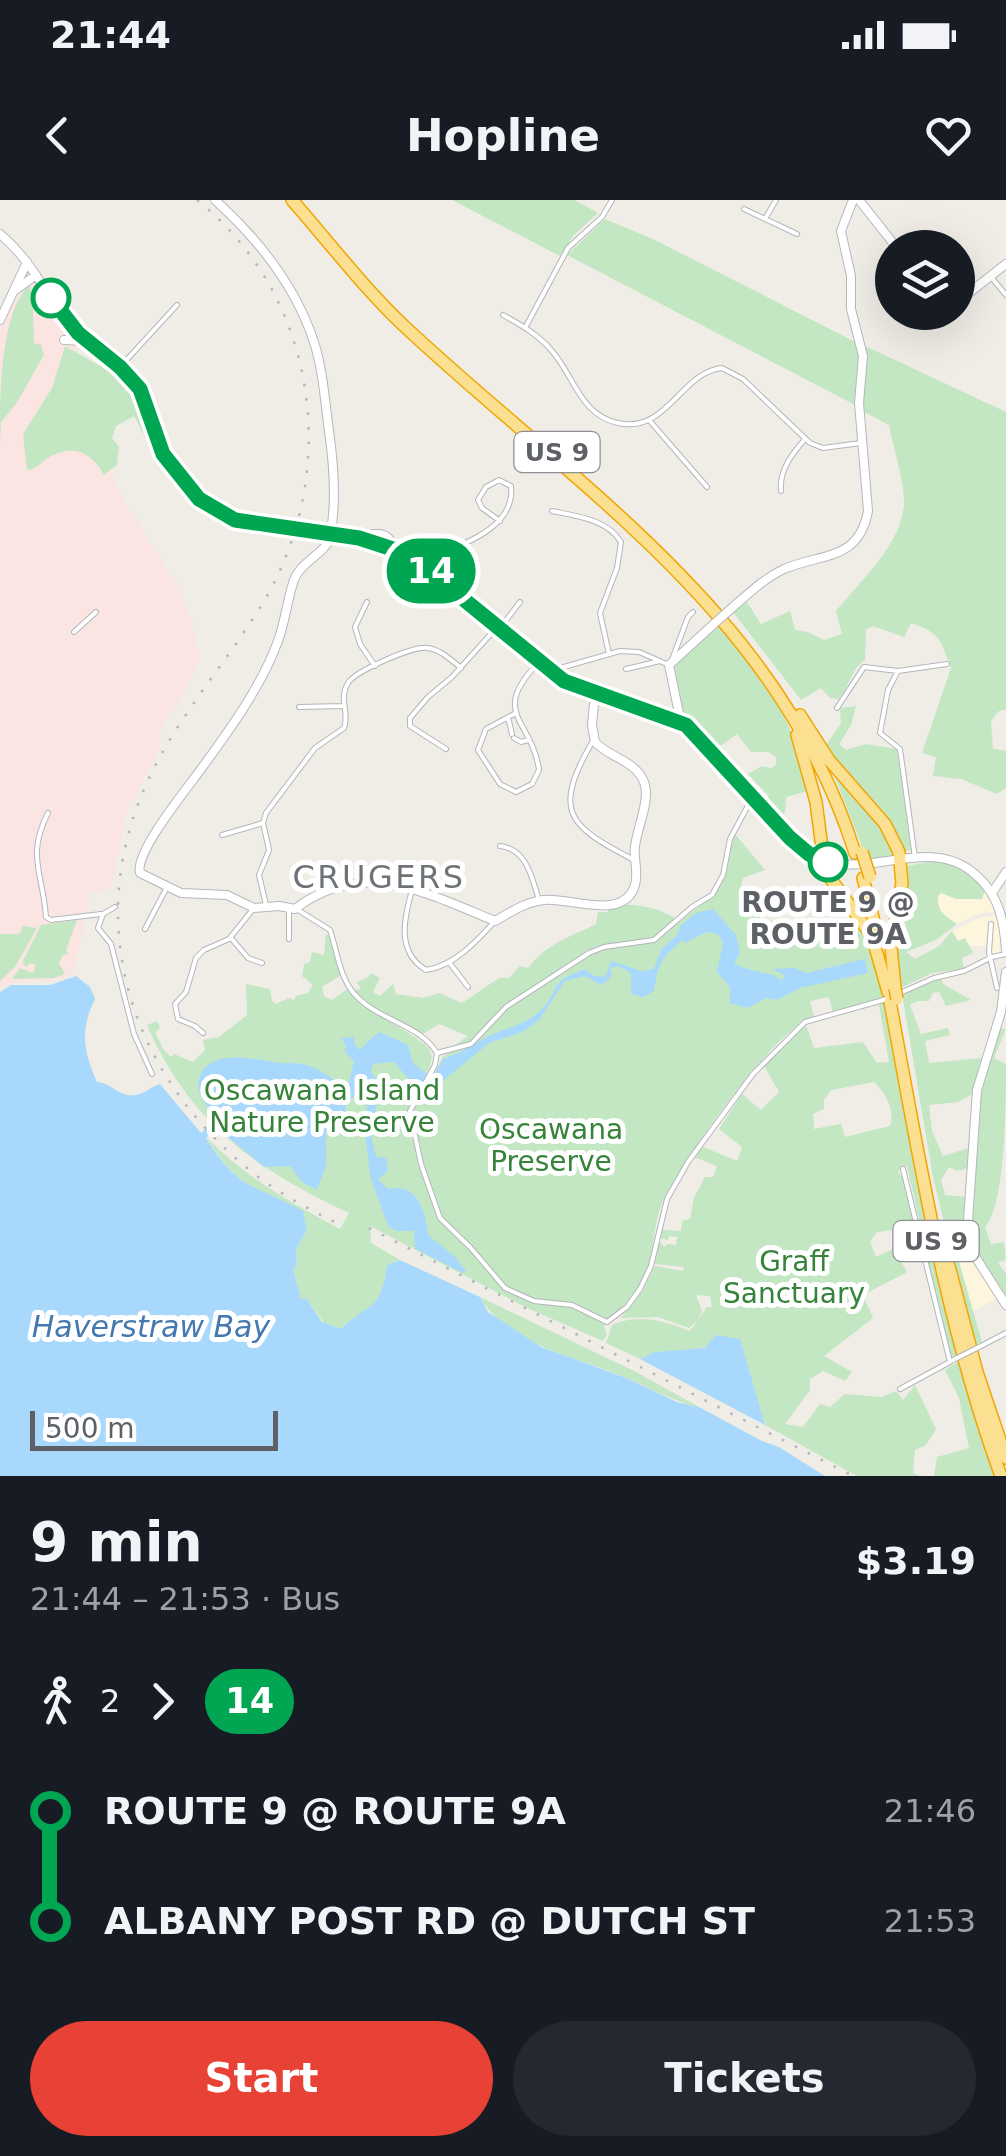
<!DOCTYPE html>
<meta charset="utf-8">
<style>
body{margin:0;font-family:"DejaVu Sans",sans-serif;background:#242831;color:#f1f3f6;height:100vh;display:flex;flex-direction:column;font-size:38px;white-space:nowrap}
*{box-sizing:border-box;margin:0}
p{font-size:32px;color:#9ea1a6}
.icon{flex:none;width:55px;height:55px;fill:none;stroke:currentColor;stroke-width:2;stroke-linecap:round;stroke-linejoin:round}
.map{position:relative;height:1276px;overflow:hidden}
.drawer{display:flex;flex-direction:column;background:#171b24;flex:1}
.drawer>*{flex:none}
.badge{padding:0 20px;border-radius:32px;font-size:35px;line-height:65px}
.fabs{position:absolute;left:875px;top:30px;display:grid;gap:20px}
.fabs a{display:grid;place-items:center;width:100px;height:100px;border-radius:50%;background:#171b24;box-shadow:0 10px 40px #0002;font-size:50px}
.scale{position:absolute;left:30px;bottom:25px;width:248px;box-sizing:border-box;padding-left:10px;border:5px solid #5d6166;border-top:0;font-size:28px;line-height:35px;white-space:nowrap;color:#5d6166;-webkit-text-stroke:8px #fff;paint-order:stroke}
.map>.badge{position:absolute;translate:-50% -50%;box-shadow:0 0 0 5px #fff}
.legs{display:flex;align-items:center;gap:15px;height:110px;padding:0 30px;font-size:32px}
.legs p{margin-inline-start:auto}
.head{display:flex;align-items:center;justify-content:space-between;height:170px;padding:0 30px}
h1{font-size:55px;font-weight:600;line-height:75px}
.action{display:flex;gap:20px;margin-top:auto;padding:20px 30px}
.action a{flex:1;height:115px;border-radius:60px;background:#e74235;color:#fff;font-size:40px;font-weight:600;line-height:115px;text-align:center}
.action a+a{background:#242831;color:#f1f3f6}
ul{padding:0 30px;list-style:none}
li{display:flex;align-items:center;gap:35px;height:110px;font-size:38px}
li i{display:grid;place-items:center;width:15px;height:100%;margin:0 12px;background:currentColor}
li i::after{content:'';width:25px;height:25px;margin:-12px;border:8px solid;border-radius:50%;background:#171b24}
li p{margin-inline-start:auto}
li:first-child i{background:linear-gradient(#0000 50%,currentColor 0)}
li:last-child i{background:linear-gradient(currentColor 50%,#0000 0)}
.status{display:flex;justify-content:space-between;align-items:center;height:70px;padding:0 50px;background:#171b24;direction:ltr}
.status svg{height:28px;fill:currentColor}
header{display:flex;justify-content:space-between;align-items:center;height:130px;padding:0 30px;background:#171b24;font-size:45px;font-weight:600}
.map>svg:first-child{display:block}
.commercial{fill:#fdf6dd}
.medical{fill:#fbe5e3}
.green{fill:#c3e6c3;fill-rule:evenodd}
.water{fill:#a8d9fd}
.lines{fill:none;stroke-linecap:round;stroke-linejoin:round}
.stream{stroke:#a8d9fd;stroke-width:2.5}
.street-casing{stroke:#b3b6ba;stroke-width:6}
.secondary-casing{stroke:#b4b8bd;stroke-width:10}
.highway-casing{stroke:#f1a604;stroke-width:14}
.street{stroke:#fff;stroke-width:4}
.secondary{stroke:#fff;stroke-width:8}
.highway{stroke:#fbe091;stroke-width:11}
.rail{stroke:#b4b5b6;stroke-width:2.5;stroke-dasharray:2.5 12;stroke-linecap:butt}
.street-bridge-casing{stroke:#b3b6ba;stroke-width:6;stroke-linecap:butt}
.secondary-bridge-casing{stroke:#b4b8bd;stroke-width:10;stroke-linecap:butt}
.highway-bridge-casing{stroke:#f1a604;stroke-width:14;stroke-linecap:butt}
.street-bridge{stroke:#fff;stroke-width:4}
.secondary-bridge{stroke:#fff;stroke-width:8}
.highway-bridge{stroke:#fbe091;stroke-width:11}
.line-1-casing{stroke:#fff;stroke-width:22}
.line-1{stroke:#00a651;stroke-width:15}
.stop-1-dot{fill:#fff;stroke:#00a651;stroke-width:5}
.labels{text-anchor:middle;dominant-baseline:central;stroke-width:10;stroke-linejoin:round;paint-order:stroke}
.shield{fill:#fff;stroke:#8e9094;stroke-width:2.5}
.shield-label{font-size:25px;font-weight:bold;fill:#5d6166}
.stop-label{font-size:28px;font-weight:bold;fill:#5d6166;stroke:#fff}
.park-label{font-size:28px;fill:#36843a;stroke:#fff}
.water-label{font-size:30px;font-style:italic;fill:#4379b0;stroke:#fff}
.quarter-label{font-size:32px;letter-spacing:2.5px;fill:#6e7378;stroke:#fff}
</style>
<div class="status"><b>21:44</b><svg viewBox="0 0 49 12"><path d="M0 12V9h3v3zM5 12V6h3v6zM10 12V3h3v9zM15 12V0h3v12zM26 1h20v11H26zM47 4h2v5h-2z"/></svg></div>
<header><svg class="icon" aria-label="back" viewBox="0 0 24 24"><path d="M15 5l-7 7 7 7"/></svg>Hopline<svg class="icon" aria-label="heart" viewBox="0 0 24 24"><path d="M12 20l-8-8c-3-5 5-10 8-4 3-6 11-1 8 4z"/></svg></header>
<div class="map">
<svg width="1006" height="1276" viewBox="0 0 1006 1276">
<rect width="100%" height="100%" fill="#efede6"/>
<!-- commercial -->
<path class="commercial" d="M 985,690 L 995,712 L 981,713 L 957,724 L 943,715 L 937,706 L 938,696 L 942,693 L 957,699 Z
M 999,716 L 1002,749 L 999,753 L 992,754 L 990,746 L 969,746 L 965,739 L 958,741 L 952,731 L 981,717 Z
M 967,1041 L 977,1067 L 998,1098 L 972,1111 L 956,1051 Z"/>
<!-- medical -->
<path class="medical" d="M 27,71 L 78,143 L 70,178 L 104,242 L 119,293 L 174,379 L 190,414 L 199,457 L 192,479 L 161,528 L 160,547 L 127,610 L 111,688 L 90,693 L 74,774 L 49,781 L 20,781 L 0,789 L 0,129 Z"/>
<!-- green -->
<path class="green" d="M 452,0 L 574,0 L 598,13 L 574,35 L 560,56 Z
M 605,19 L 655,40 L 859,144 L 861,156 L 857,206 L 567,55 Z
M 29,85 L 36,104 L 33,108 L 34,143 L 41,145 L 44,155 L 16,204 L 1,222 L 0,243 C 0,195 0,114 29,85 Z
M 863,145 L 1006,212 L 1006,509 L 999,511 L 991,521 L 993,549 L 1006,551 L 1006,588 L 997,594 L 961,579 L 933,576 L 936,557 L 922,553 L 951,468 C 940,440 941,433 911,423 L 904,437 L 873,426 L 866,429 L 865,460 C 851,468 850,488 838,499 L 830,498 L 821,488 L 801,500 L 733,412 L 747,402 L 761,424 L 790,411 L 795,430 L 808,432 L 824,440 L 842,434 L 836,411 C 860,381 901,346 904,304 C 905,283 893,247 889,225 L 862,211 L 866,165 Z
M 65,146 L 119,177 L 123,174 C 144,194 149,218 156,245 L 150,246 L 134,216 L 116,226 L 112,238 L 119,247 L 117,265 L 104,275 C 91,251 72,243 48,258 C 38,264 38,269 27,270 L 23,234 L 52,188 Z
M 719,423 L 764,481 L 782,512 L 793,535 L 808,591 L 786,597 L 785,613 L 774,618 L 760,603 L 769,596 L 748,574 L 762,566 L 771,568 L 776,565 L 776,557 L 768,552 L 751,552 L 737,534 L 716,549 L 685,521 L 675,468 L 680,458 Z
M 856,506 L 851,525 L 839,544 L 846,550 L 866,544 L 897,549 L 911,650 L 904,651 L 887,619 L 825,547 L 841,523 L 840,508 Z
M 830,565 L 873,612 L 896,656 L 867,659 Z
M 735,634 L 765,670 L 743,678 L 739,697 L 773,697 L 770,707 L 758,709 L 757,715 L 764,720 L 820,727 L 854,718 L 874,748 L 883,798 L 833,813 L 829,797 L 810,801 L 814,817 C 776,825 677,968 661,1006 C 652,1030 655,1056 643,1080 C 633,1100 616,1110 604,1127 L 607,1135 L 603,1141 L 527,1108 L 370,1026 L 371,1043 L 400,1060 L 387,1065 C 380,1113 370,1101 341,1129 L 324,1123 L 307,1099 L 301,1099 L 293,1069 L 297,1065 L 296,1049 L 307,1030 L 303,1012 C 253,984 238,990 206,937 C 245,977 291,1003 340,1029 L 349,1013 C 255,969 189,922 147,825 L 157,821 L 160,828 L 155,832 L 163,849 L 171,857 L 174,854 L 193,862 L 205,850 L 203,840 L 219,837 L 247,815 L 246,784 L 270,789 L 272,801 L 276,804 L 289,798 L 294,800 L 296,796 L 308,793 L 313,785 L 302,776 L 304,764 L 310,762 L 312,752 L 324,755 L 326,734 L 330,736 L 341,775 L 322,787 L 324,796 L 332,800 L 347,789 C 364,812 426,837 431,853 C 434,863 425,875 421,884 L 432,878 L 443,856 L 473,844 L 472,841 L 448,850 L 468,836 L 439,824 L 421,835 L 372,808 L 354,790 L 361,789 L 357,782 L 369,777 L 370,773 L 380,778 L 373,792 L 380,796 L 393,784 L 396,794 L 423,798 L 439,793 L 462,803 L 499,778 L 509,778 L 520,766 L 528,768 C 546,744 570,737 596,724 L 598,712 L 608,712 L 608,707 C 630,701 662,707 680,722 C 697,706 718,696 725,674 C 729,660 729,647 735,634 Z
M 935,661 C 955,662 975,673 985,690 L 982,699 L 957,699 L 941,693 L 938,696 C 937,712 945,716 957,724 L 936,740 L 906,752 L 915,759 L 939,746 L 952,731 L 958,741 L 965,738 L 973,753 L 962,758 L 964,769 L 932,773 L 901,788 L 894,749 L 906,666 Z
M 77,720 L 66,750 L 69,754 L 63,755 L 59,763 L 65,774 L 54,778 L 12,779 L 20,768 L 33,773 L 36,765 L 30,763 L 27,767 L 22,763 L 41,725 Z
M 23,726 L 37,728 L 15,767 L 0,781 L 0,734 L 19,734 Z
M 941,777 L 943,784 L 971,800 L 946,806 L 939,792 L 933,793 L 929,801 L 918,801 L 910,805 L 921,834 L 948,828 L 950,835 L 925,841 L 929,863 L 981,858 L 974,893 L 958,902 L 929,905 L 932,931 L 943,956 L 969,948 L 968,968 L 957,971 L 949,967 L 941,980 L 945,995 L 967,997 L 967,1041 L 956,1051 L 982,1142 L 974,1145 L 933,977 L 902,794 Z
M 884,802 L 928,1029 L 958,1154 L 950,1157 L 907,966 L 902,966 L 898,972 L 906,980 L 914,1027 L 877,1032 L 870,1042 L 876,1057 L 893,1049 L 907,1072 L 863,1095 L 873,1118 L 824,1156 L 852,1172 L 845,1181 L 823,1171 L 810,1179 L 810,1190 L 785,1224 L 803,1227 L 820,1204 L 830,1207 L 845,1194 L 882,1197 L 896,1191 L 903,1200 L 915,1185 L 936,1229 L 926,1245 L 915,1250 L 913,1273 L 920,1276 L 857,1276 L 765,1225 L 739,1139 C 726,1139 719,1144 707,1147 C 684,1153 663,1149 640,1159 L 606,1143 L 612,1125 C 637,1113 665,1121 690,1131 L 707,1107 L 712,1107 L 710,1096 L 696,1095 L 702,1111 L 697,1121 L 689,1128 L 658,1117 L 621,1118 L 642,1092 L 655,1066 L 683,1071 L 684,1067 L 655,1064 L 659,1042 L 665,1047 L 667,1044 L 676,1045 L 677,1037 L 669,1036 L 668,1040 L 660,1038 L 661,1030 L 681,1031 L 682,1021 L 690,1019 L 694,998 L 705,977 L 713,977 L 717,966 L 694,957 L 703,947 L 737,961 L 742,947 L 719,929 L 742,894 L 761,910 L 779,892 L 764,866 L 806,825 L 814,848 L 863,842 L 877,863 L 889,862 L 879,805 ZM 874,882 C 886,894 895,909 890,926 L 845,937 L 841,924 L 814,929 L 813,914 L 824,909 L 824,900 L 831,890 Z
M 999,828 L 1006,829 L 994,858 L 1006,864 C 1006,902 1006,1005 985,1027 L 991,1044 L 1004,1042 L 1006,1060 L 998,1063 L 1006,1074 L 1006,1100 L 981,1063 L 971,1026 L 978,901 Z
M 480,1097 L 636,1172 L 699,1207 C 673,1201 651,1189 627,1178 C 578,1157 509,1147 480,1097 Z
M 960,1160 L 998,1276 L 934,1276 L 937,1257 L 969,1248 L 959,1198 L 945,1170 Z"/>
<!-- water -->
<path class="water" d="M 713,709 L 736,735 L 740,753 L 734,763 C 752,774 765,769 782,780 L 785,776 L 773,769 L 795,768 L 806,773 L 865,759 L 868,773 L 800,788 L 777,800 L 766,798 L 748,808 L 730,803 L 730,787 L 717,772 L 723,743 L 718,734 L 706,732 L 685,743 L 682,740 C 659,761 659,761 654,791 L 643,797 L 631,794 L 631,773 L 618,766 L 610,768 L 612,776 L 602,785 L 585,776 L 565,781 L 539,820 L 522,832 L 489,843 L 438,885 L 411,882 L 394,862 L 373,864 L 371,872 L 377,879 L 371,885 C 380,900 377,911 370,926 L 365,926 L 368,898 L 357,894 L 347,902 L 345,912 L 326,916 L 326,966 L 317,990 L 302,982 L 290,966 L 264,967 L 217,928 L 206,938 C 238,990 253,984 303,1011 L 307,1030 L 296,1049 L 297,1065 L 293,1069 L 301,1099 L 307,1099 L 322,1122 L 341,1129 C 370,1101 380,1113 387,1065 L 400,1060 L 480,1097 L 488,1112 L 541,1147 L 624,1177 L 677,1202 L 699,1207 L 762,1241 L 779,1247 L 825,1276 L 0,1276 L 0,792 L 11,785 L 50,785 L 76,776 L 90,787 L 95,799 C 80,829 83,851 97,882 C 112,883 120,898 136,895 C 146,893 150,887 160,884 L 201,933 L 212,922 C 212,905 194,896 199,879 C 208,847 256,859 279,863 C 290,864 299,862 310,866 C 321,870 335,879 342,888 L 348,887 L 354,861 L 345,852 L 346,846 L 341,838 L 355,837 L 354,843 L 359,850 L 379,832 L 408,845 L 413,863 L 432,878 L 443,859 C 459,854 470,846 485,838 C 503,828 525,826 541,810 C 564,786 545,784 585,769 L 594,776 L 605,777 L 611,761 L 641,771 L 654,769 L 661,750 L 678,734 L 680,726 L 696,713 Z
M 365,931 L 370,931 L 376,957 L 386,958 L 388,971 L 378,979 L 388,989 C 417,982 426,1011 428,1035 L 454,1056 L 466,1071 L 463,1073 L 415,1049 L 414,1031 L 396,1031 L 388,1026 L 370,976 Z
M 716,1135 L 740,1139 L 765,1225 L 640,1159 L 655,1152 L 705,1148 Z"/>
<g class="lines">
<!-- stream -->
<path class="stream" d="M 1005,713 L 1006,713"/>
<!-- street casing -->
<g class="street-casing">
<path id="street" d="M 744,9 L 797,34
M 765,19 L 776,0
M 991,77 L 1006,95
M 503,115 C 521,125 539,135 552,151 C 574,176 580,215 618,223 C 667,234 681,172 722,168 L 743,179 L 810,243 L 823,248 L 861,243
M 525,128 L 568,48 L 602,17 L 612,0
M 120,167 L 177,105
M 649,220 L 707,287
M 781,291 C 779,270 792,254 805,239
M 552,311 C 576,316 607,319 621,342 L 617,368 L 600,413 L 609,454
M 359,338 C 373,328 391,329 396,348
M 420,362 C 453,347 516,332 511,286 L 499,280 L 486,287 L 478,300 L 482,308 L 500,321
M 367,402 L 355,427 L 360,444 L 375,466
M 74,432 L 96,412
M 673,457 L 688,417 L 693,412
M 626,469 L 660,461
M 550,471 L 620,451 L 639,452 L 669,465
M 898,471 L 888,490 L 880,533 L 900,549 L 915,658
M 299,507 L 343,506
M 837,508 L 864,467 L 898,471 L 947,464
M 516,513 L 486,529 L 478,550 L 500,584 L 516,592 L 532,584 L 539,570 C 532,519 489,514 538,463
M 508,517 L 512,534
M 514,538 L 521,542 L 528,540
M 594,539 C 552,611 566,625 634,660
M 446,549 L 410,526 L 410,518 L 428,497 L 452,477 L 489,436 L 501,427 L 520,402
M 48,613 C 26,656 43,673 46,717 L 51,720 L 101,714
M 222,635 L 263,623
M 500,646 C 527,649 532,678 539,700
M 412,690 C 404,718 396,752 426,770 C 454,766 476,742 495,721
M 266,705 L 259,675 L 269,650 L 263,623 L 266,613 L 315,548 L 344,528 C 350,513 338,499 348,483 C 355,471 413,446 427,448 C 440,449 451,460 461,468
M 115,707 L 103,714 L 98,728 L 111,744 L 134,834 L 152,874
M 289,710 L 289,739
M 298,710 L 330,730 C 337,750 339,774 352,791 C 374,820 419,823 437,853
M 991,724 L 989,752 L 997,788
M 145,729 L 166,689
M 231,738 L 248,758 L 262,763
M 449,762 L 468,787
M 900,793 L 934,778 L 964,771 L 992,757 L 1006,754
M 203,833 L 195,826 L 178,819 L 175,804 L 186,792 L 196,758 L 204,750 L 229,739 L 254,708
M 437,853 L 435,865 L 410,911 L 421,964 L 440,1018 L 470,1047 L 505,1088 L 534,1101 L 572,1105 L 607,1122 L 627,1107 L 640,1089 L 651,1066 L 667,999 L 688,962 L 753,874 L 805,822 L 887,799
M 437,853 L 471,844 L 506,807 L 589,753 L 604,747 L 654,740 L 692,707 L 712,695 L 723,675 L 730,639 L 751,600
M 903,969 L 950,1162
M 983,1145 L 1006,1133
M 900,1189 L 948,1163"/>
</g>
<!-- secondary casing -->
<g class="secondary-casing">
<path id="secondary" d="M 215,0 C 257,38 296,87 314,142 C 323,170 325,202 329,231 C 334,266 337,303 330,337 C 326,354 299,361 293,383 C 287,402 285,422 278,441 C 262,485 231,528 204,565 C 190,585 134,652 140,673 L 181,693 L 227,695 L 254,708 L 279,706 L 295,709 C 363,657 426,693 495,721 C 511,712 525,702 544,700 C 570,697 624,722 635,685 C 639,672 633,658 635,646 C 640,613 661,584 627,563 C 616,556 603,551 595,542 L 592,525 L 595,493
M 859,0 L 897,48
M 0,34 C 38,65 54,115 92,147 C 109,162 131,173 143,194 C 152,209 152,228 159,245 C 185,305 228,319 287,329
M 14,91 L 36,75
M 958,97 L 969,93 L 1006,64
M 0,120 L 27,62
M 64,140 L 85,141
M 312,333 C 352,336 388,341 422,364 C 464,399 517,454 563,480 C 601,502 654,501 690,528 C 735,563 763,633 816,658 C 869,681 930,633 976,675 C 999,695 1004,721 1006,750
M 733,407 C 749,393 765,378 784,369 C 822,353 859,361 868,311 L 859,203 L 863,156 L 851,109 L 851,76 L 841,31 L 853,0
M 681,523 L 669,465 L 716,422
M 992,693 L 1006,672
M 1006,772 L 1001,812 L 977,890 L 968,1021 L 976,1058 L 1006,1105"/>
</g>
<!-- highway casing -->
<g class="highway-casing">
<path id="highway" d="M 292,0 C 329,42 362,86 403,125 C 576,287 780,414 855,653
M 800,515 L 829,560 L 885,624 L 899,652 L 902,683 L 891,747 L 895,788
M 797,535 L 816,602 L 825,671 L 872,736 L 888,792
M 863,678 L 878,737
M 890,802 C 920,961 945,1123 1001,1276
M 949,1066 L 977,1172 L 1006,1258"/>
</g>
<!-- street -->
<use href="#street" class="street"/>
<!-- secondary -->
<use href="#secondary" class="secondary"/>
<!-- highway -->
<use href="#highway" class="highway"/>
<!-- rail -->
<path class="rail" d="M 197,0 C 316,95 341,265 267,396 C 229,461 175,518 145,587 C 81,733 136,882 257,976 C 283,996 313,1011 342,1026
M 369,1028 L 853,1276"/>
<!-- street-bridge casing -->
<g class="street-bridge-casing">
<path id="street-bridge" d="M 953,1160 L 983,1145"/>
</g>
<!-- secondary-bridge casing -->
<g class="secondary-bridge-casing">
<path id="secondary-bridge" d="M 287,329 L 312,333
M 716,422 L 733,407"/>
</g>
<!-- highway-bridge casing -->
<g class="highway-bridge-casing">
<path id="highway-bridge" d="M 862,652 L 870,677
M 895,788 L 897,799"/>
</g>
<!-- street-bridge -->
<use href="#street-bridge" class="street-bridge"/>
<!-- secondary-bridge -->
<use href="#secondary-bridge" class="secondary-bridge"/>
<!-- highway-bridge -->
<use href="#highway-bridge" class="highway-bridge"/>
</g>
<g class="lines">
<!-- line-1 casing -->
<g class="line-1-casing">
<path id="line-1" d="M 51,98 L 78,133 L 120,167 L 140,189 L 163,254 L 199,299 L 235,320 L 359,338 L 408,354 L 564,481 L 686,525 L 790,638 L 809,654 L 828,662"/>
</g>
<!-- line-1 -->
<use href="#line-1" class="line-1"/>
</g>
<!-- markers -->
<g class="stop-1-dot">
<circle cx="51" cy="98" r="18"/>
<circle cx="828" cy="662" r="18"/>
</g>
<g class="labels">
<!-- shield labels -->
<g class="shield">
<rect x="514.5" y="232" width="85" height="40" rx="8"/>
<rect x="893.5" y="1021" width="85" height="40" rx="8"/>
</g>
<g class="shield-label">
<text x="557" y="252">US 9</text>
<text x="936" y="1041">US 9</text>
</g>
<!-- stop labels -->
<g class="stop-label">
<text x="828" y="702">ROUTE 9 @<tspan x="828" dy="32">ROUTE 9A</tspan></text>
</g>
<!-- park labels -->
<g class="park-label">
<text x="322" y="890">Oscawana Island<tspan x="322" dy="32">Nature Preserve</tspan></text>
<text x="551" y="929">Oscawana<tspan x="551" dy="32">Preserve</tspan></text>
<text x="794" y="1061">Graff<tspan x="794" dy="32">Sanctuary</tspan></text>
</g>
<!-- water labels -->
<g class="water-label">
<text x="151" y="1126">Haverstraw Bay</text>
</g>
<!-- quarter labels -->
<g class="quarter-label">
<text x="379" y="677">CRUGERS</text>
</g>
</g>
</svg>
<div class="fabs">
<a><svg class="icon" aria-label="layers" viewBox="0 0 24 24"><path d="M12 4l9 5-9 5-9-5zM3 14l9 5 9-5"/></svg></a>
</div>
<div class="scale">500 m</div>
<b class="badge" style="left:431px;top:371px;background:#00a651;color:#fff">14</b>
</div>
<section class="drawer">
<div class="head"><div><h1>9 min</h1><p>21:44 – 21:53 · Bus</p></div><b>$3.19</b></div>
<div class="legs"><svg class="icon" aria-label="walk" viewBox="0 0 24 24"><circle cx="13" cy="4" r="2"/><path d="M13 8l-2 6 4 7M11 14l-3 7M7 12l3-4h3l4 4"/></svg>2<svg class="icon" aria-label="forward" viewBox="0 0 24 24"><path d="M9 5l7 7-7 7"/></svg><b class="badge" style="background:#00a651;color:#fff">14</b></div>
<ul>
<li><i style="color:#00a651"></i><b>ROUTE 9 @ ROUTE 9A</b><p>21:46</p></li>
<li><i style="color:#00a651"></i><b>ALBANY POST RD @ DUTCH ST</b><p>21:53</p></li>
</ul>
<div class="action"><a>Start</a><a>Tickets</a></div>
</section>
